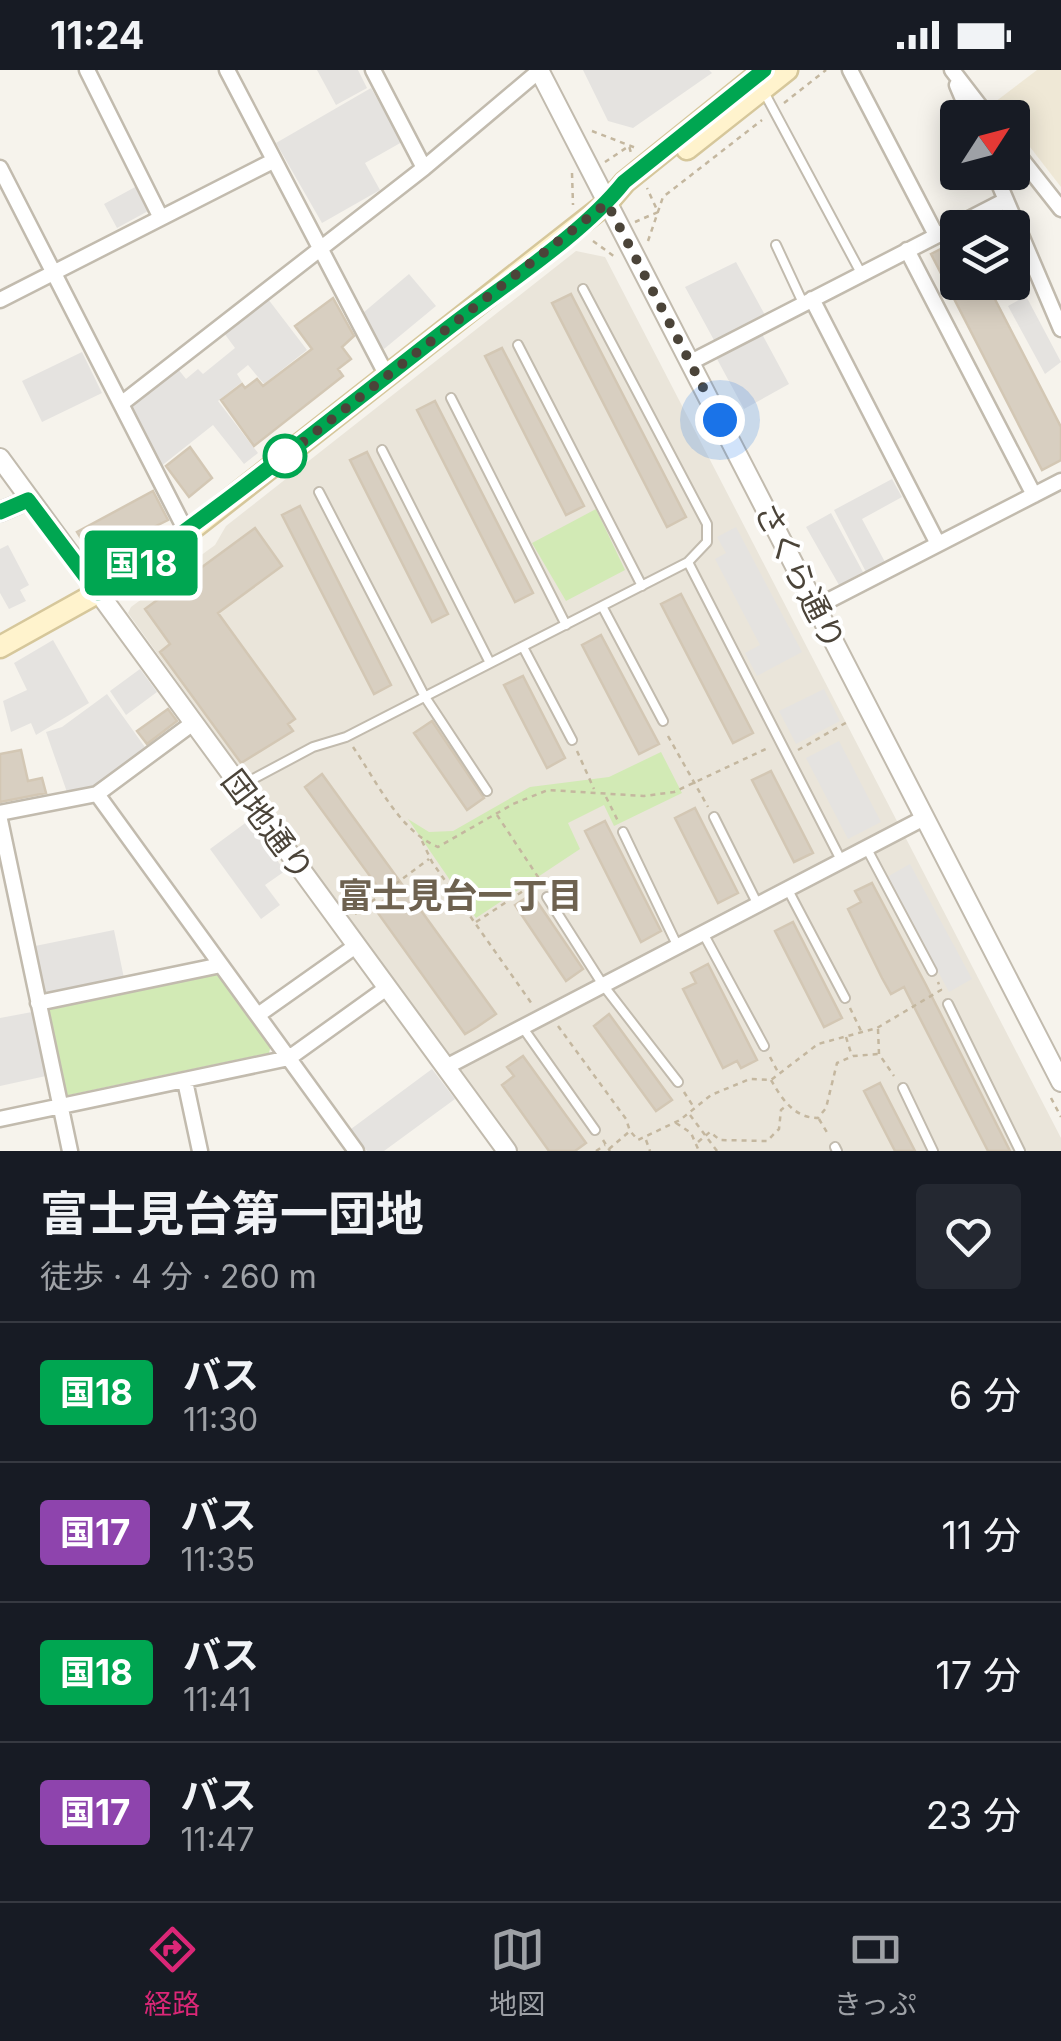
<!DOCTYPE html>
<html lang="ja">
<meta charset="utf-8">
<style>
body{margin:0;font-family:Inter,"Noto Sans JP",sans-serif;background:#242831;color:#f1f3f6;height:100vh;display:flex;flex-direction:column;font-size:38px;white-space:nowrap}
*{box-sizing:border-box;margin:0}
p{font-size:32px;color:#9ea1a6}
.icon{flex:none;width:55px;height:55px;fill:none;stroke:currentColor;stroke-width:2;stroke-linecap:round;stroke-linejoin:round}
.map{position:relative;height:1081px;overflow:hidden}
.sheet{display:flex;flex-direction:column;background:#171b24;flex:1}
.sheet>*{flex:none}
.badge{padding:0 20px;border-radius:8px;font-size:35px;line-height:65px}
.needle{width:65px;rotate:54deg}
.tools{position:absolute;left:940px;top:30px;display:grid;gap:20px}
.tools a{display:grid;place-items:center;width:90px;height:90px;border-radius:10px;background:#171b24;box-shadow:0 5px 25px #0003;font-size:50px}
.you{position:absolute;width:50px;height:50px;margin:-25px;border:8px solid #fff;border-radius:50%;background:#1a73e8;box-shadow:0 0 0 15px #1a73e833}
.map>.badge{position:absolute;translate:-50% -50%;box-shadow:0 0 0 5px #fff}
.round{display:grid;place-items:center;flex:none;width:105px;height:105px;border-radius:10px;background:#242831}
.overview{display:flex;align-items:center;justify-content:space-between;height:170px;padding:0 40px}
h1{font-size:48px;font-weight:700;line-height:75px}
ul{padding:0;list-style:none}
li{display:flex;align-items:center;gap:30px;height:140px;padding:0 40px;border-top:2px solid #363941}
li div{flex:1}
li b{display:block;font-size:38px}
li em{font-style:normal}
li .badge{min-width:110px;font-weight:700;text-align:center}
.status{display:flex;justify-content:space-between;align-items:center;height:70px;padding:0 50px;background:#171b24;direction:ltr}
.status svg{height:28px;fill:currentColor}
.tabs{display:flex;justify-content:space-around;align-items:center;height:140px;border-top:2px solid #363941;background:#171b24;font-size:28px;color:#9ea1a6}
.tabs a{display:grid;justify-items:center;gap:5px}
.tabs .active{color:#db2777}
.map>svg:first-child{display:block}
.residential{fill:#eae5da}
.education{fill:#efe8d6}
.green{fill:#d2eab5}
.parking{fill:#e5e3e0}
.building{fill:#d8cfc1;stroke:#d3c7b4;stroke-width:2.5}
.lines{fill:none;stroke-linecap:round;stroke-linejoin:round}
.service-casing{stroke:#c2bbae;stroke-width:12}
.minor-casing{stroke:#c2bbae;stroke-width:19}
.tertiary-casing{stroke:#c2bbae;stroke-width:22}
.secondary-casing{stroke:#d6c79b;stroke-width:25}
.path{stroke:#c4b79f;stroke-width:2.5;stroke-dasharray:5 5;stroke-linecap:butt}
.service{stroke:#fff;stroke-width:8}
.minor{stroke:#fff;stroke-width:14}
.tertiary{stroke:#fff;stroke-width:18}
.secondary{stroke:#fff3cd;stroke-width:20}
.line-casing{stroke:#fff;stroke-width:22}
.line{stroke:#00a651;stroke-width:15}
.walk{stroke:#4b4439;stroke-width:10;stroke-dasharray:0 18}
.stop-dot{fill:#fff;stroke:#00a651;stroke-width:5}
.labels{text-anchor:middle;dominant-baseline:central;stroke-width:8;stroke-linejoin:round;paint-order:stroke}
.street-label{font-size:32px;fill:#4b4439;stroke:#fff}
.neighbourhood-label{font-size:35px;font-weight:bold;fill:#6e6250;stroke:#fff}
</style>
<div class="status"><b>11:24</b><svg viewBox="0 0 49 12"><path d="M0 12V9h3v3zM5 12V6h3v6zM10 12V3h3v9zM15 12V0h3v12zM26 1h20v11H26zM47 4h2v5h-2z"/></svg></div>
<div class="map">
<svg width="1061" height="1081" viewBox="0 0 1061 1081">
<rect width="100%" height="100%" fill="#f6f3ec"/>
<!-- residential -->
<path class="residential" d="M 576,181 L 605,187 L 1061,1068 L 1061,1081 L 516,1081 L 128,543 L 131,537 L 215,475 L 226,456 Z"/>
<!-- education -->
<path class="education" d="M 1037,0 L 1061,0 L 1061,117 L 1013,55 L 1012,48 L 1007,47 L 995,32 Z"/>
<!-- green -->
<path class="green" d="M 596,439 L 625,500 L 566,531 L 532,473 Z
M 661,682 L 682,723 L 614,756 L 604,735 L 568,753 L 580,779 L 476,848 L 408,749 L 429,762 L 453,761 L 530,717 L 609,707 Z
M 218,903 L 271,975 L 269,983 L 64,1026 L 47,933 Z"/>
<!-- parking -->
<path class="parking" d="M 317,0 L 358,0 L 367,18 L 336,35 Z
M 583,0 L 709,0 L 712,3 L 633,58 L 608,51 Z
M 371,18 L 402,72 L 365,93 L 380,120 L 322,153 L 276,73 Z
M 137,116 L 150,140 L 117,158 L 104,134 Z
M 736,192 L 765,245 L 715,272 L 685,217 Z
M 409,204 L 436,236 L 384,279 L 357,248 Z
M 1026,226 L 1061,292 L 1045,304 L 1008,236 Z
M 268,229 L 307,280 L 264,314 L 248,295 L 237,304 L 242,312 L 218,331 L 258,383 L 244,394 L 213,355 L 155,401 L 121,334 L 174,294 L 186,309 L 198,299 L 203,304 L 235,278 L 224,263 Z
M 762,264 L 789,314 L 744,339 L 717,289 Z
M 82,282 L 102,323 L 42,352 L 22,311 Z
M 892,409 L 902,427 L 862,449 L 885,492 L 866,502 L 834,440 Z
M 831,443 L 863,502 L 839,515 L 806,457 Z
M 736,457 L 802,582 L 757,606 L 745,583 L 760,575 L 715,489 L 726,483 L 717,467 Z
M 8,475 L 29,515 L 20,520 L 26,531 L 9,539 L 0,523 L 0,479 Z
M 53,570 L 89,633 L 36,665 L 31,653 L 11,662 L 3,631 L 27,620 L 14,593 Z
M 140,599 L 157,622 L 126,645 L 110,621 Z
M 824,619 L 840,651 L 796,674 L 779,641 Z
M 107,624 L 147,680 L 98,714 L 68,725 L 46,662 L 62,657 Z
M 839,671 L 881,752 L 848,769 L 806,688 Z
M 248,751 L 285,801 L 265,815 L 280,835 L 261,849 L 210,779 Z
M 910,794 L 972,909 L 949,922 L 887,807 Z
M 114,860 L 125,913 L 53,928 L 44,924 L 35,876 Z
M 32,942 L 46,1006 L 0,1016 L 0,948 Z
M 432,999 L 455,1029 L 384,1081 L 367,1081 L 351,1059 Z"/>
<!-- building -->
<path class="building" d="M 958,170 L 958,212 L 986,212 L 1061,357 L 1061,390 L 1042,400 L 931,184 Z
M 571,224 L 686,447 L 667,457 L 552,233 Z
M 333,228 L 354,266 L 342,277 L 351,289 L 338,299 L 343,306 L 254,376 L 221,330 L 242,314 L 245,318 L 257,309 L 263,316 L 312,279 L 295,256 Z
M 502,278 L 584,436 L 566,445 L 485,286 Z
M 435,331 L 533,523 L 515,532 L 417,340 Z
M 190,377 L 212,408 L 189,427 L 166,396 Z
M 367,382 L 448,544 L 432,552 L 350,390 Z
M 153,421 L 168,450 L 120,474 L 123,478 L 97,494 L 77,462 Z
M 300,436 L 391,615 L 374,624 L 282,445 Z
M 255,458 L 282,496 L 218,543 L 295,649 L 288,654 L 293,661 L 241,693 L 160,582 L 170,574 L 145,539 Z
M 681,524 L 753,663 L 733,673 L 661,534 Z
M 601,565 L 659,674 L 639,684 L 582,575 Z
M 523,606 L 565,688 L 547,698 L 504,615 Z
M 168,639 L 177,651 L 147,674 L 137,661 Z
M 432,651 L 484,728 L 467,740 L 414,663 Z
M 21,680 L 28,711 L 42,708 L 46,723 L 0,732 L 0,684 Z
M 771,701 L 813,783 L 794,792 L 752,710 Z
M 322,704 L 496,944 L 477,957 L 465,964 L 375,839 L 386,828 L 305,717 Z
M 695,738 L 738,823 L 718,833 L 675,748 Z
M 605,751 L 661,861 L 641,872 L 585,761 Z
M 872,813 L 926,915 L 1010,1081 L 988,1081 L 908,925 L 904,917 L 891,924 L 882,908 L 848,839 L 861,832 L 855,821 Z
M 532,824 L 583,899 L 566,911 L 515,835 Z
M 793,852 L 842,948 L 824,957 L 775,861 Z
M 708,894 L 757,990 L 741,998 L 737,991 L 723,998 L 683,919 L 696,913 L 691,903 Z
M 609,944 L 672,1030 L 656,1041 L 594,956 Z
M 523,986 L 586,1073 L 575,1081 L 549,1081 L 502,1015 L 514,1006 L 507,997 Z
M 880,1013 L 915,1081 L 895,1081 L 864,1021 Z"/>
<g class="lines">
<!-- service casing -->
<g class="service-casing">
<path id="service" d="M 764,22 L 861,203
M 776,175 L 803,233
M 518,275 L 642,516
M 451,328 L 566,555
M 382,380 L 490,593
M 319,422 L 425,627 L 487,721
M 688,492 L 842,792
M 602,536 L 663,651
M 523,577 L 572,670
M 240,716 L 313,677 L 346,667 L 688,492 L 707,472 L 707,454 L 583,219
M 714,747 L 758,835
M 623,762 L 678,877
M 867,779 L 932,901
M 788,820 L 845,928
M 547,827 L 603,915 L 678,1012
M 703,863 L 764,976
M 948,934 L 1020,1081
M 523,958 L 595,1060
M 903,1018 L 933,1081
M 835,1077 L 837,1081"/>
</g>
<!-- minor casing -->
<g class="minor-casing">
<path id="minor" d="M 87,0 L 160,146
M 227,0 L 387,306
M 373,0 L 424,98
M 850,0 L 936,165
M 952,0 L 989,48
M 957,15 L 971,48
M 1012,77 L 1061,139
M 0,98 L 187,463
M 994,102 L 1061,259
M 907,180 L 1034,425
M 812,229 L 938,474
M 0,230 L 273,91
M 691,292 L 1006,130
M 121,334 L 424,98 L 539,1
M 816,537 L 1061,411
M 97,724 L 356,1081
M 0,743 L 97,724 L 193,653
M 0,750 L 70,1081
M 38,933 L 221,895
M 258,945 L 357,875
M 446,997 L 924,748
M 185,1011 L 200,1081
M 0,1049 L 289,988 L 388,917"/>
</g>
<!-- tertiary casing -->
<g class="tertiary-casing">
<path id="tertiary" d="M 539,0 L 1061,1012
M 0,388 L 507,1081
M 0,442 L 28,430"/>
</g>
<!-- secondary casing -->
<g class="secondary-casing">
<path id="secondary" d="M 687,79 L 787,0
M 0,577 L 97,523 L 187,463 L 607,133 L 625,112 L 764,0"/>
</g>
<!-- path -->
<path class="path" d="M 784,33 L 826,0
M 592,61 L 636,78
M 605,92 L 629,76 L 631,83
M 572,103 L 573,135
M 635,152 L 658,142 L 647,118
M 593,171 L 615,187
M 648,171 L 663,127 L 762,50
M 668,666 L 708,737
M 353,677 C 376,710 399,761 438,777 L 513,734 L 548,720 L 644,726 L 674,722 L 770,677
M 798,680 L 849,651
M 577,681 L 594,719
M 606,727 L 618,751
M 497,745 L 542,813
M 422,771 L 432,792 L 532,934
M 355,844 L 429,789
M 476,852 L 540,810
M 850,938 L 861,961
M 558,956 L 626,1049 L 630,1061
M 878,959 L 879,984 L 894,1006
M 846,967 L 851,983
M 770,987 L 779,1004
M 771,1010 C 782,1029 794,1048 818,1048 L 826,1038 L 837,993 L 853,986 L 879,984
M 684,1022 L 693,1036
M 1051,1028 L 1061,1047
M 690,1045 L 717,1081
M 819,1049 L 828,1064
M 676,1053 L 691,1063 L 699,1081
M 603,1070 L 610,1081
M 646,1070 L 650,1081
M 698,1072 L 710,1062 L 720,1070 L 767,1071 L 779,1059 L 781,1040 L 786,1036
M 609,1079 L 630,1061 L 638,1070 L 680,1050 L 711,1025 L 750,1009 L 771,1010 L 818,974 L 877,958 L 941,920 L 938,912
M 596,1081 L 605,1075"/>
<!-- service -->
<use href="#service" class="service"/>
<!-- minor -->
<use href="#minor" class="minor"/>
<!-- tertiary -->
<use href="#tertiary" class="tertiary"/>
<!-- secondary -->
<use href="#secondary" class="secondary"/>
</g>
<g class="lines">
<!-- line casing -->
<g class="line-casing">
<path id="line" d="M 0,442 L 28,430 L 98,523 C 217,441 329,351 443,262 C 500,217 580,167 624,112 L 764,0"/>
</g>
<!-- line -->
<use href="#line" class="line"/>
<!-- walk -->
<path class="walk" d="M 285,386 L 280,390 L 607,133 L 720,350"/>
</g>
<!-- markers -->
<circle class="stop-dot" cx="285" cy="386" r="20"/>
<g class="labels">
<!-- street labels -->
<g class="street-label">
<text transform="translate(800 506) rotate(63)">さくら通り</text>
<text transform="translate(268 755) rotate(53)">団地通り</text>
</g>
<!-- neighbourhood labels -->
<g class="neighbourhood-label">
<text x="460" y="825">富士見台一丁目</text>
</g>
</g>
</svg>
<div class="tools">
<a><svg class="needle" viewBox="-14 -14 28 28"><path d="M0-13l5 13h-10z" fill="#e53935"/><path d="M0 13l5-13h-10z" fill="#9ea1a6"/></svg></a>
<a><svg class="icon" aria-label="layers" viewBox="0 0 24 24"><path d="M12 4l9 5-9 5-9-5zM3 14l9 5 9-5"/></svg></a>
</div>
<div class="you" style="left:720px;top:350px"></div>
<b class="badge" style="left:141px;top:493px;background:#00a651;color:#fff">国18</b>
</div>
<section class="sheet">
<div class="overview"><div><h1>富士見台第一団地</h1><p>徒歩 · 4 分 · 260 m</p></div><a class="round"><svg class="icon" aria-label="heart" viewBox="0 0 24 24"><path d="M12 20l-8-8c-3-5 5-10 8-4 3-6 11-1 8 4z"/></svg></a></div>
<ul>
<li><span class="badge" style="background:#00a651;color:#fff">国18</span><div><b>バス</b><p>11:30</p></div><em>6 分</em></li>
<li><span class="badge" style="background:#8e44ad;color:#fff">国17</span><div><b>バス</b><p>11:35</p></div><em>11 分</em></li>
<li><span class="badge" style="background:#00a651;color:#fff">国18</span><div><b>バス</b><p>11:41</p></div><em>17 分</em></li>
<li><span class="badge" style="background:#8e44ad;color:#fff">国17</span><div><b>バス</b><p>11:47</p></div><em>23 分</em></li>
</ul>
</section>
<nav class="tabs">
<a class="active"><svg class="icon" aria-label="directions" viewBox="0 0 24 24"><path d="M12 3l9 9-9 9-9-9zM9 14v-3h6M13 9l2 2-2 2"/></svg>経路</a>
<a><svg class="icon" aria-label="map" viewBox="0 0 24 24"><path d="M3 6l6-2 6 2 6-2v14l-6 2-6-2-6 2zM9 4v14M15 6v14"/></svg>地図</a>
<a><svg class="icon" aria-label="tickets" viewBox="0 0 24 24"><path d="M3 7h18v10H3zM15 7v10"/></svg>きっぷ</a>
</nav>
